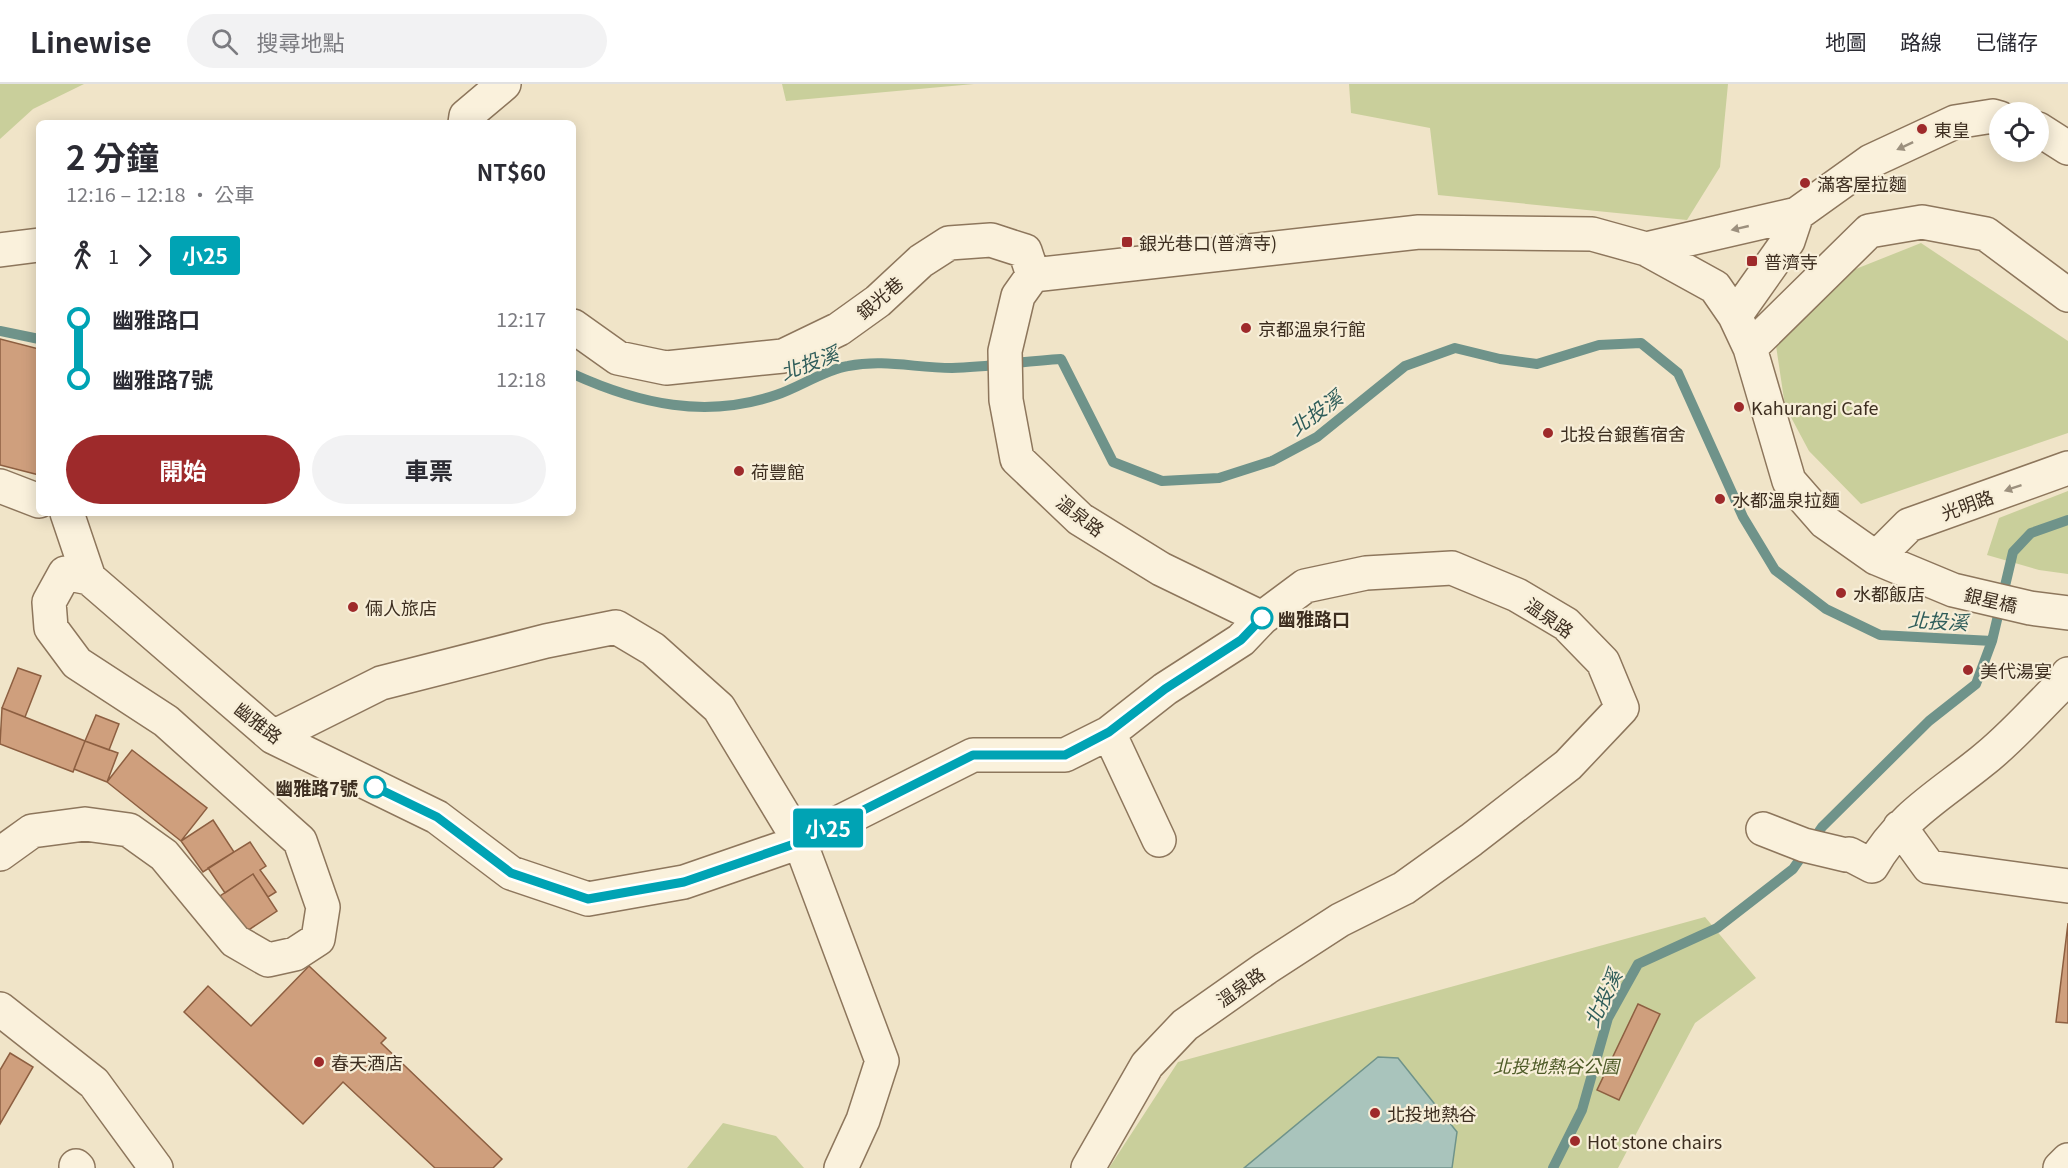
<!DOCTYPE html>
<html lang="zh-TW">
<meta charset="utf-8">
<style>
body{margin:0;font-family:Georgia,"Noto Sans TC",serif;background:#f2f2f3;color:#2b2b33;height:100vh;display:flex;flex-direction:column;font-size:22px;white-space:nowrap}
*{box-sizing:border-box;margin:0}
p{font-size:20px;color:#7c7c81}
.icon{flex:none;width:33px;height:33px;fill:none;stroke:currentColor;stroke-width:2;stroke-linecap:round;stroke-linejoin:round}
.map{position:relative;flex:1;overflow:hidden}
.side{position:absolute;left:36px;top:36px;width:540px;height:396px;display:flex;flex-direction:column;background:#fff;border-radius:9px;box-shadow:0 3px 15px #0003}
.side>*{flex:none}
.badge{padding:0 12px;border-radius:4px;font-size:21px;line-height:39px}
.fabs{position:absolute;left:1989px;top:18px;display:grid;gap:12px}
.fabs a{display:grid;place-items:center;width:60px;height:60px;border-radius:50%;background:#fff;box-shadow:0 3px 15px #0003;font-size:30px}
.map>.badge{position:absolute;translate:-50% -50%;box-shadow:0 0 0 3px #fff}
.legs{display:flex;align-items:center;gap:9px;height:66px;padding:0 30px;font-size:20px}
.legs p{margin-inline-start:auto}
.summary{display:flex;align-items:center;justify-content:space-between;height:102px;padding:0 30px}
h1{font-size:33px;font-weight:700;line-height:45px}
.action{display:flex;gap:12px;margin-top:auto;padding:12px 30px}
.action a{flex:1;height:69px;border-radius:36px;background:#9e2a2b;color:#fff;font-size:24px;font-weight:700;line-height:69px;text-align:center}
.action a+a{background:#f2f2f3;color:#2b2b33}
ul{padding:0 30px;list-style:none}
li{display:flex;align-items:center;gap:21px;height:60px;font-size:22px}
li i{display:grid;place-items:center;width:9px;height:100%;margin:0 8px;background:currentColor}
li i::after{content:'';width:15px;height:15px;margin:-8px;border:4px solid;border-radius:50%;background:#fff}
li p{margin-inline-start:auto}
li:first-child i{background:linear-gradient(#0000 50%,currentColor 0)}
li:last-child i{background:linear-gradient(currentColor 50%,#0000 0)}
header{display:flex;align-items:center;gap:36px;box-sizing:border-box;height:84px;padding:0 30px;background:#fff;border-bottom:2px solid #e1e1e2}
header strong{font-size:28px}
nav{display:flex;gap:33px;margin-inline-start:auto;font-size:21px}
.search{width:420px;height:54px;background:#f2f2f3;display:flex;align-items:center;gap:15px;box-sizing:border-box;padding:0 21px;border-radius:33px;color:#7c7c81;font-size:22px}
.map>svg:first-child{display:block}
.green{fill:#c9cf9b}
.water{fill:#a9c4bc;stroke:#6f938a;stroke-width:1.5}
.lines{fill:none;stroke-linecap:round;stroke-linejoin:round}
.stream{stroke:#6f938a;stroke-width:10}
.building{fill:#cf9f7d;stroke:#8d5f41;stroke-width:1.5}
.minor-casing{stroke:#8d765c;stroke-width:36}
.minor{stroke:#faf1dc;stroke-width:33}
.oneway{fill:#9c907e}
.line-1-casing{stroke:#fff;stroke-width:14}
.line-1{stroke:#00a3b4;stroke-width:9}
.poi-dot{fill:#9e2a2b;stroke:#f7eed8;stroke-width:2}
.stop-1-dot{fill:#fff;stroke:#00a3b4;stroke-width:3}
.labels{text-anchor:middle;dominant-baseline:central;stroke-width:4.5;stroke-linejoin:round;paint-order:stroke}
.poi-label{font-size:18px;fill:#3d2e20;stroke:#f7eed8;text-anchor:start}
.street-label{font-size:18px;fill:#3d2e20;stroke:#f7eed8}
.stop-label{font-size:18px;font-weight:bold;fill:#3d2e20;stroke:#f7eed8;text-anchor:start}
.park-label{font-size:18px;font-style:italic;fill:#4d5a26;stroke:#f7eed8}
.water-label{font-size:20px;font-style:italic;fill:#2f5d5a;stroke:#f7eed8}
</style>
<header>
<strong>Linewise</strong>
<div class="search"><svg class="icon" aria-label="search" viewBox="0 0 24 24"><circle cx="10" cy="10" r="6"/><path d="M15 15l6 6"/></svg>搜尋地點</div>
<nav><a>地圖</a><a>路線</a><a>已儲存</a></nav>
</header>
<div class="map">
<svg width="2068" height="1084" viewBox="0 0 2068 1084">
<rect width="100%" height="100%" fill="#f0e4c8"/>
<!-- green -->
<path class="green" d="M 0,0 L 84,0 L 33,25 L 0,55 Z
M 782,0 L 974,0 L 786,17 Z
M 1349,0 L 1728,0 L 1720,83 L 1687,136 L 1438,111 L 1430,44 L 1351,29 Z
M 1921,159 L 2068,257 L 2068,349 L 1861,420 L 1809,367 L 1785,322 L 1775,255 L 1813,202 Z
M 2068,407 L 2068,490 L 2039,486 L 1987,471 L 1999,434 Z
M 1705,833 L 1756,894 L 1695,939 L 1618,1084 L 1109,1084 L 1178,978 Z
M 723,1039 L 776,1052 L 804,1084 L 687,1084 Z"/>
<!-- water -->
<path class="water" d="M 1378,973 L 1398,974 L 1457,1048 L 1452,1084 L 1244,1084 Z"/>
<g class="lines">
<!-- stream -->
<path class="stream" d="M 0,247 L 39,255
M 573,290 C 639,320 706,335 776,311 C 800,303 824,286 848,282 C 884,275 916,284 952,284 C 988,283 1025,277 1061,275 L 1113,378 L 1162,397 L 1219,394 L 1272,377 L 1317,353 L 1405,282 L 1455,264 L 1500,275 L 1537,280 L 1599,261 L 1641,259 L 1678,289 L 1743,433 L 1775,486 L 1826,525 L 1880,551 L 1992,557
M 1553,1084 L 1582,1026 L 1608,934 L 1638,880 L 1717,844 L 1793,785 L 1822,743 L 1929,637 L 1976,600 L 1992,557 L 2013,468 L 2031,449 L 2068,436"/>
</g>
<!-- building -->
<path class="building" d="M 0,255 L 39,265 L 39,391 L 0,381 Z
M 18,584 L 41,592 L 25,633 L 2,624 Z
M 2,624 L 85,657 L 73,688 L 0,660 Z
M 96,631 L 119,640 L 109,666 L 85,657 Z
M 85,657 L 118,669 L 107,698 L 74,685 Z
M 132,666 L 207,724 L 181,757 L 107,698 Z
M 213,736 L 234,768 L 203,788 L 181,757 Z
M 250,758 L 266,782 L 260,786 L 276,808 L 268,813 L 253,790 L 225,809 L 208,784 Z
M 253,790 L 277,827 L 238,853 L 214,816 Z
M 2068,839 L 2068,939 L 2056,938 Z
M 309,882 L 386,954 L 381,959 L 502,1075 L 493,1084 L 435,1084 L 343,998 L 303,1040 L 184,928 L 208,902 L 251,942 Z
M 1638,920 L 1660,930 L 1619,1016 L 1597,1006 Z
M 10,969 L 33,983 L 0,1040 L 0,986 Z"/>
<g class="lines">
<!-- minor casing -->
<g class="minor-casing">
<path id="minor" d="M 465,39 L 466,32 L 504,0
M 2038,45 L 2068,64
M 1646,165 L 1797,130
M 0,166 L 39,161
M 1735,232 L 1788,157 L 1797,130 L 1871,77 L 1955,38 L 1993,32 L 2000,34
M 573,242 L 618,274 L 666,284 L 783,272 L 839,245 L 878,217 L 921,177 L 949,159 L 991,156 L 1025,167 L 1033,191
M 1750,264 L 1869,147 L 1922,138 L 1986,150 L 2068,211
M 0,402 L 39,417
M 67,429 L 89,494
M 1876,474 L 1909,441 L 2068,384
M 1262,534 L 1161,485 L 1080,435 L 1017,375 L 1006,316 L 1005,267 L 1018,212 L 1033,191 L 1419,148 L 1592,150 L 1646,165 L 1715,203 L 1735,232 L 1750,264 L 1789,397 L 1825,438 L 1876,474 L 1953,506 L 2030,524 L 2068,529
M 1109,649 L 1159,756
M 273,653 L 381,599 L 546,557 L 616,543 L 653,565 L 719,624 L 800,758 L 882,977 L 863,1036 L 841,1084
M 1900,743 L 1929,783 L 2068,802
M 1763,745 L 1804,761 L 1846,771 L 1849,770 L 1872,782 C 1900,733 1939,712 1981,678 C 2011,655 2037,624 2064,598 L 2068,590
M 0,770 L 32,747 L 85,740 L 129,746 L 164,771 L 235,857 L 268,876 L 295,870 L 318,855 L 323,823 L 300,757 L 166,637 L 77,579 L 51,544 L 49,518 L 65,489 L 89,494 L 273,653 L 437,733 L 511,789 L 588,815 L 684,798 L 800,758 L 973,671 L 1065,671 L 1109,649 L 1165,605 L 1241,556 L 1262,534 L 1305,502 L 1366,489 L 1452,484 L 1517,511 L 1566,540 L 1603,578 L 1622,624 L 1568,681 L 1471,756 L 1404,804 L 1340,836 L 1266,884 L 1185,941 L 1147,981 L 1088,1084
M 0,925 L 94,999 L 156,1084
M 76,1082 L 78,1084
M 2060,1084 L 2068,1076"/>
</g>
<!-- minor -->
<use href="#minor" class="minor"/>
</g>
<!-- one-way arrows -->
<defs><path id="oneway-solid" d="M-6-.8H1V-3.2L6.5 0L1 3.2V.8H-6Z" transform="scale(1.5)"/></defs>
<g class="oneway">
<use href="#oneway-solid" transform="translate(1905 62) rotate(155)"/>
<use href="#oneway-solid" transform="translate(1740 144) rotate(167)"/>
<use href="#oneway-solid" transform="translate(2013 404) rotate(161)"/>
</g>
<g class="lines">
<!-- line-1 casing -->
<g class="line-1-casing">
<path id="line-1" d="M 375,703 L 437,733 L 511,789 L 588,815 L 684,798 L 800,758 L 973,671 L 1065,671 L 1109,648 L 1165,605 L 1241,556 L 1262,534"/>
</g>
<!-- line-1 -->
<use href="#line-1" class="line-1"/>
</g>
<!-- markers -->
<g class="poi-dot">
<circle cx="1922" cy="45" r="6"/>
<circle cx="1805" cy="99" r="6"/>
<rect x="1121" y="152" width="12" height="12" rx="3"/>
<rect x="1746" y="171" width="12" height="12" rx="3"/>
<circle cx="1246" cy="244" r="6"/>
<circle cx="1739" cy="323" r="6"/>
<circle cx="1548" cy="349" r="6"/>
<circle cx="739" cy="387" r="6"/>
<circle cx="1720" cy="415" r="6"/>
<circle cx="1841" cy="509" r="6"/>
<circle cx="353" cy="523" r="6"/>
<circle cx="1968" cy="586" r="6"/>
<circle cx="319" cy="978" r="6"/>
<circle cx="1375" cy="1029" r="6"/>
<circle cx="1575" cy="1057" r="6"/>
</g>
<g class="stop-1-dot">
<circle cx="1262" cy="534" r="10"/>
<circle cx="375" cy="703" r="10"/>
</g>
<g class="labels">
<!-- poi labels -->
<g class="poi-label">
<text x="1934" y="45">東皇</text>
<text x="1817" y="99">滿客屋拉麵</text>
<text x="1139" y="158">銀光巷口(普濟寺)</text>
<text x="1764" y="177">普濟寺</text>
<text x="1258" y="244">京都溫泉行館</text>
<text x="1751" y="323">Kahurangi Cafe</text>
<text x="1560" y="349">北投台銀舊宿舍</text>
<text x="751" y="387">荷豐館</text>
<text x="1732" y="415">水都溫泉拉麵</text>
<text x="1853" y="509">水都飯店</text>
<text x="365" y="523">倆人旅店</text>
<text x="1980" y="586">美代湯宴</text>
<text x="331" y="978">春天酒店</text>
<text x="1387" y="1029">北投地熱谷</text>
<text x="1587" y="1057">Hot stone chairs</text>
</g>
<!-- street labels -->
<g class="street-label">
<text transform="translate(879 213) rotate(-40)">銀光巷</text>
<text transform="translate(1967 420) rotate(-20)">光明路</text>
<text transform="translate(1081 431) rotate(38)">溫泉路</text>
<text transform="translate(1991 515) rotate(13)">銀星橋</text>
<text transform="translate(1550 533) rotate(35)">溫泉路</text>
<text transform="translate(259 638) rotate(38)">幽雅路</text>
<text transform="translate(1240 902) rotate(-35)">溫泉路</text>
</g>
<!-- stop labels -->
<g class="stop-label">
<text x="1278" y="534">幽雅路口</text>
<text x="358" y="703" text-anchor="end">幽雅路7號</text>
</g>
<!-- park labels -->
<g class="park-label">
<text x="1556" y="981">北投地熱谷公園</text>
</g>
<!-- water labels -->
<g class="water-label">
<text transform="translate(809 278) rotate(-20)">北投溪</text>
<text transform="translate(1315 328) rotate(-36)">北投溪</text>
<text transform="translate(1938 536) rotate(3)">北投溪</text>
<text transform="translate(1602 914) rotate(-65)">北投溪</text>
</g>
</g>
</svg>
<div class="fabs">
<a><svg class="icon" aria-label="locate" viewBox="0 0 24 24"><circle cx="12" cy="12" r="6"/><path d="M12 2v4M12 18v4M2 12h4M18 12h4"/></svg></a>
</div>
<b class="badge" style="left:828px;top:744px;background:#00a3b4;color:#fff">小25</b>
<section class="side">
<div class="summary"><div><h1>2 分鐘</h1><p>12:16 – 12:18 · 公車</p></div><b>NT$60</b></div>
<div class="legs"><svg class="icon" aria-label="walk" viewBox="0 0 24 24"><circle cx="13" cy="4" r="2"/><path d="M13 8l-2 6 4 7M11 14l-3 7M7 12l3-4h3l4 4"/></svg>1<svg class="icon" aria-label="forward" viewBox="0 0 24 24"><path d="M9 5l7 7-7 7"/></svg><b class="badge" style="background:#00a3b4;color:#fff">小25</b></div>
<ul>
<li><i style="color:#00a3b4"></i><b>幽雅路口</b><p>12:17</p></li>
<li><i style="color:#00a3b4"></i><b>幽雅路7號</b><p>12:18</p></li>
</ul>
<div class="action"><a>開始</a><a>車票</a></div>
</section>
</div>
